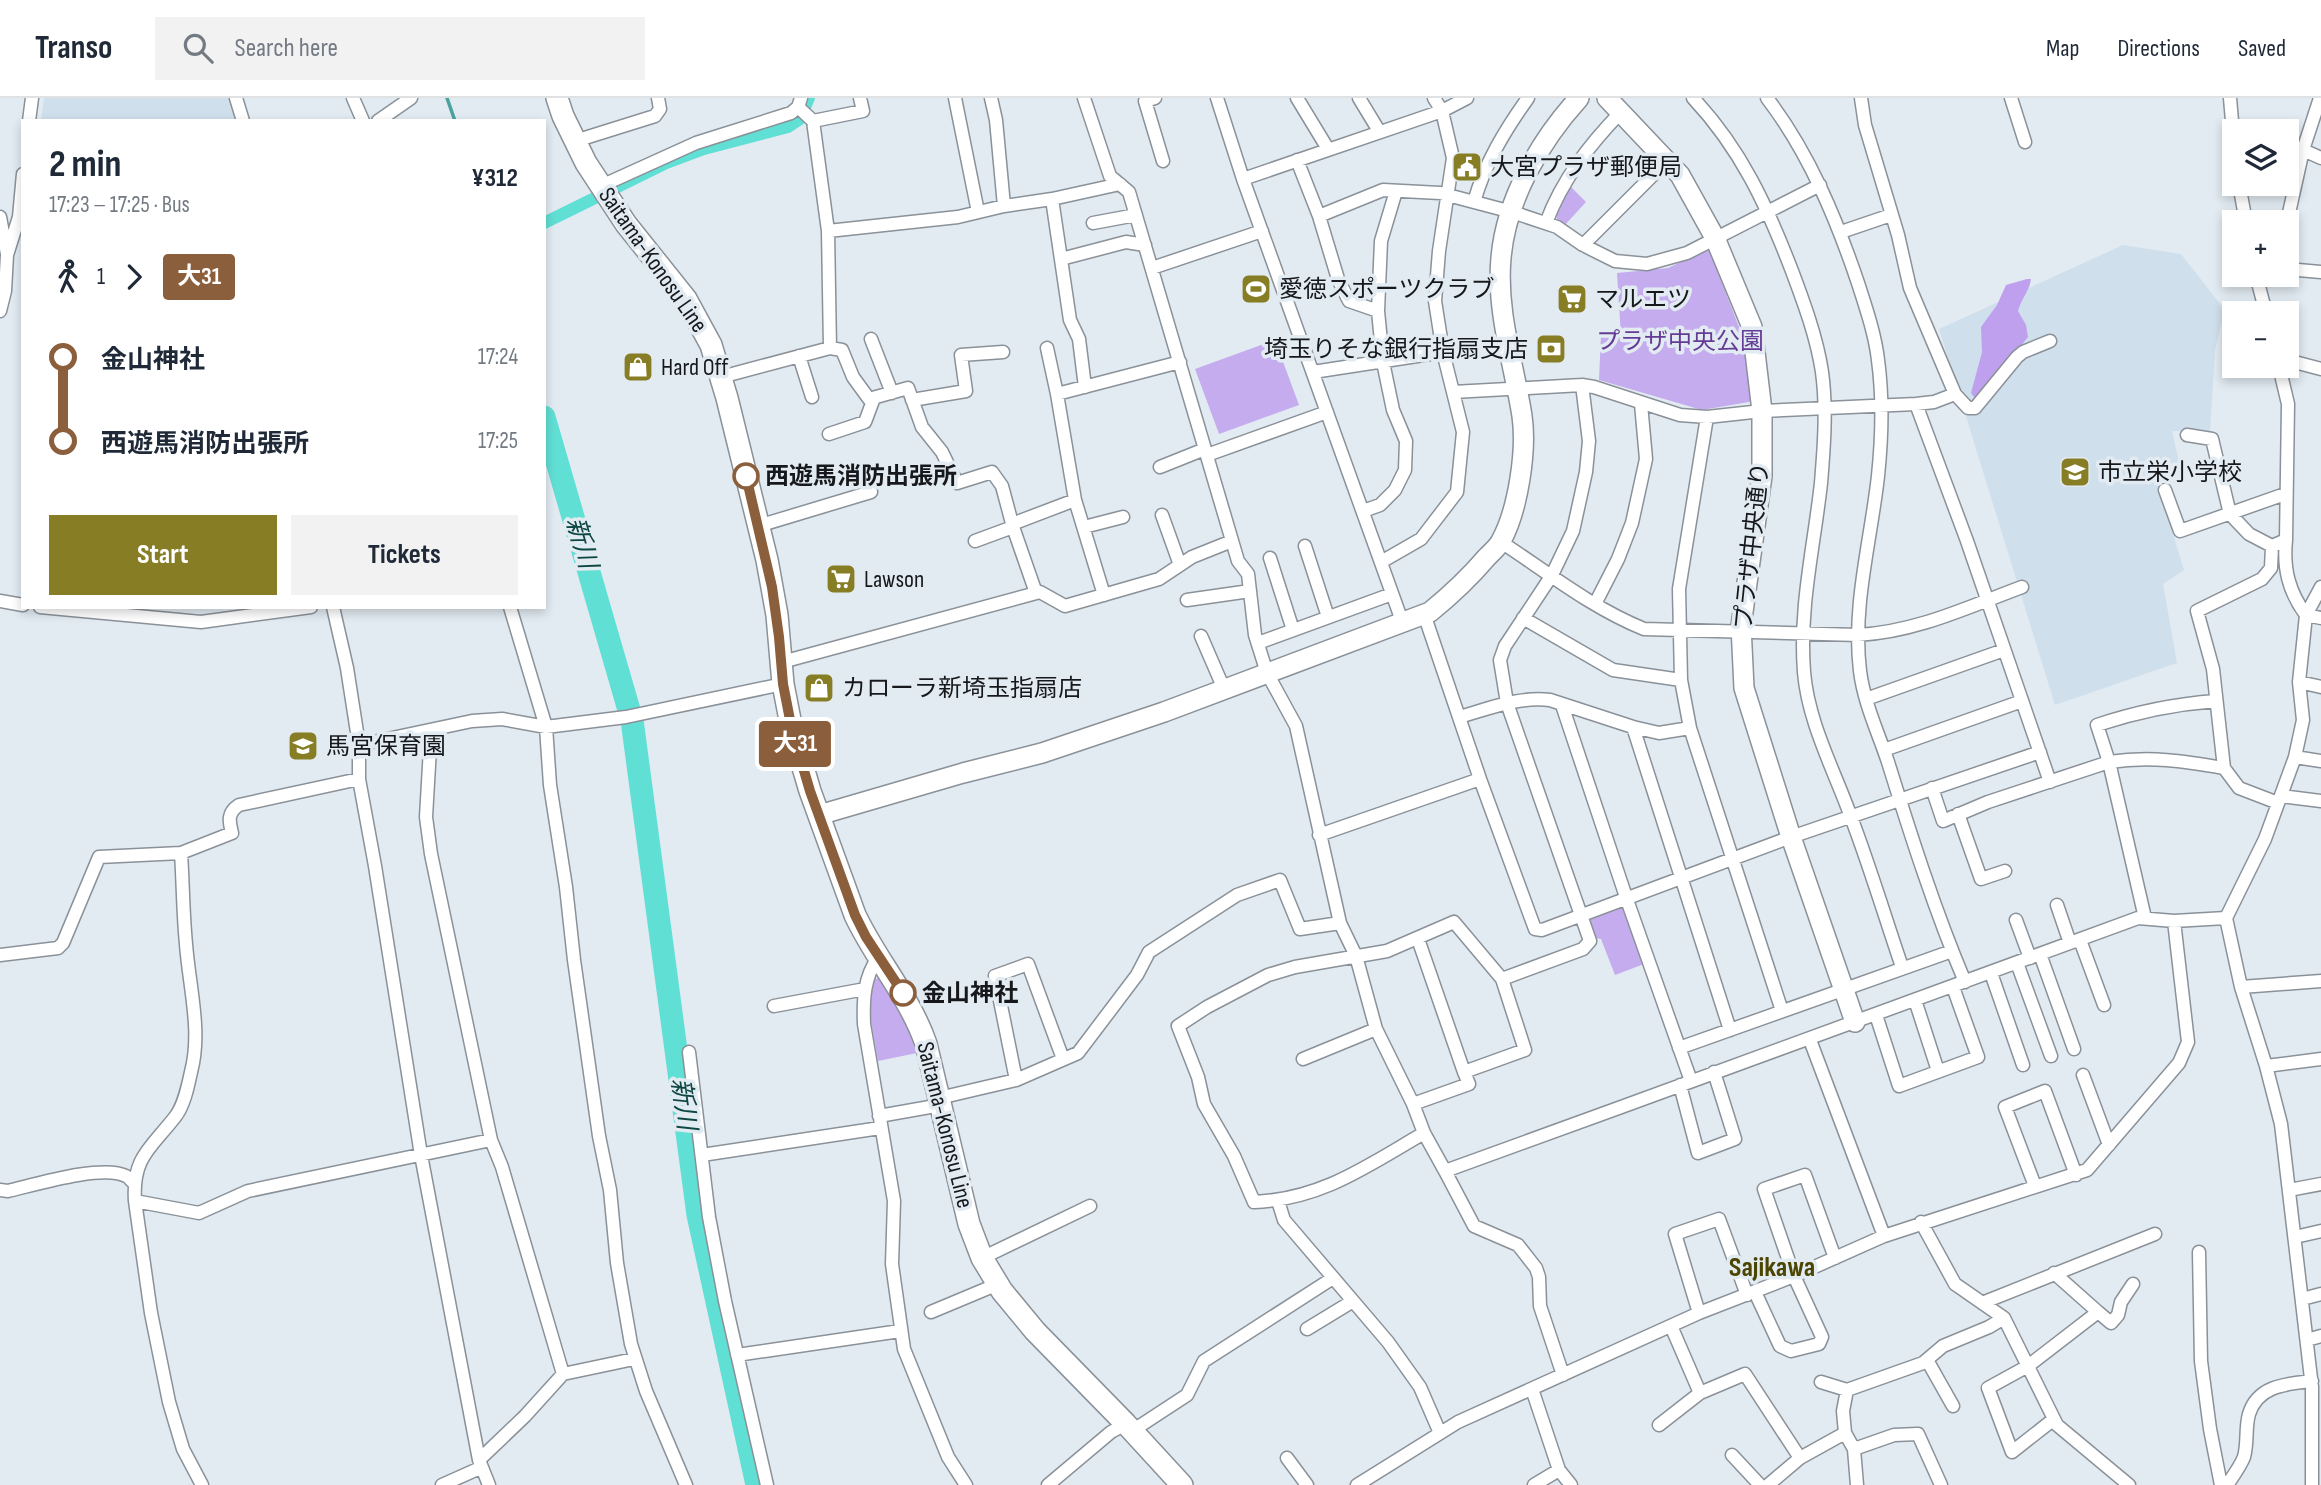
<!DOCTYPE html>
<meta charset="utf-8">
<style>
body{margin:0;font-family:"Sofia Sans Condensed","Noto Sans JP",sans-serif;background:#f2f2f3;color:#1f2937;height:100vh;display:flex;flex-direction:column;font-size:26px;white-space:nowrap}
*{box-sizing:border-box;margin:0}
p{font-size:23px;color:#747a83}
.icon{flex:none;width:38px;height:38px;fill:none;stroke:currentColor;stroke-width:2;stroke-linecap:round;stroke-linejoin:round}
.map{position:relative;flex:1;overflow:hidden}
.drawer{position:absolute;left:21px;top:21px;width:525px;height:490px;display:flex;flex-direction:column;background:#fff;border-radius:0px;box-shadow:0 4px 10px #0003}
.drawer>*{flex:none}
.badge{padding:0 14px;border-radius:5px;font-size:24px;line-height:46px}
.tools{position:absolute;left:2222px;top:21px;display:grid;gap:14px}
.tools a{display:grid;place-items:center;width:77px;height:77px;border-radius:0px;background:#fff;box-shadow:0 4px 10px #0003;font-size:35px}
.map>.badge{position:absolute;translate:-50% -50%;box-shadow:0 0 0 4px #fff}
.legs{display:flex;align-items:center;gap:10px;height:77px;padding:0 28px;font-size:23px}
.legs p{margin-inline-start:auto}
.headline{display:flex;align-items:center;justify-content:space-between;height:119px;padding:0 28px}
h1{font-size:38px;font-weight:700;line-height:52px}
.cta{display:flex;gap:14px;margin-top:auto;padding:14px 28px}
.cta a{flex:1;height:80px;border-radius:0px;background:#877d24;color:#fff;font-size:28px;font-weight:700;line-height:80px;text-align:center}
.cta a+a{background:#f2f2f3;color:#1f2937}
ul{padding:0 28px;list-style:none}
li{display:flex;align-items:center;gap:24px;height:84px;font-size:26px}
li i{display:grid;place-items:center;width:10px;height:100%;margin:0 9px;background:currentColor}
li i::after{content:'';width:18px;height:18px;margin:-9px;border:5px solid;border-radius:50%;background:#fff}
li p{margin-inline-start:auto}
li:first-child i{background:linear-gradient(#0000 50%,currentColor 0)}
li:last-child i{background:linear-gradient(currentColor 50%,#0000 0)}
header{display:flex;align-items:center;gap:42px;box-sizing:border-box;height:98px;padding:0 35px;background:#fff;border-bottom:2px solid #e0e1e3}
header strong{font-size:33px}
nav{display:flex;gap:38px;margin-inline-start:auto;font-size:24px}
.search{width:490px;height:63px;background:#f2f2f3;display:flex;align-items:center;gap:18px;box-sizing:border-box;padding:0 24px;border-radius:0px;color:#747a83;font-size:26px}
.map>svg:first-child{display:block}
.built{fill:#d0dfec}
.green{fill:#c5acef}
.forest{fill:#bea0ee}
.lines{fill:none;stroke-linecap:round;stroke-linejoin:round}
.stream{stroke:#4aa39d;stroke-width:3.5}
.canal{stroke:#60dfd5;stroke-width:12}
.river{stroke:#60dfd5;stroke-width:23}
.street-casing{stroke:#8a9198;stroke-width:15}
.secondary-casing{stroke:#8a9198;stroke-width:22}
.primary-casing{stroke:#8a9198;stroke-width:24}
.street{stroke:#fff;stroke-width:12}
.secondary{stroke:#fff;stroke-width:19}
.primary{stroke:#fff;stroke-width:21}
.line-1-casing{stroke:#fff;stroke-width:16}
.line-1{stroke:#8b5e3c;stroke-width:10}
.stop-1-dot{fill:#fff;stroke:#8b5e3c;stroke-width:3.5}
.labels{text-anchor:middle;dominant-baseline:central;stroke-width:7;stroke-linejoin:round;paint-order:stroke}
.poi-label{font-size:24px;fill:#16181b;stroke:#e2ebf2;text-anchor:start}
.street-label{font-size:24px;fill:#16181b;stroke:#e2ebf2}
.park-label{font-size:24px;fill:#643b95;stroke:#e2ebf2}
.stop-label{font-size:24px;font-weight:bold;fill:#16181b;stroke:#e2ebf2;text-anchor:start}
.water-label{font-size:26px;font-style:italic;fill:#0d4743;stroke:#e2ebf2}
.quarter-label{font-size:28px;font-weight:bold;fill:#4c4502;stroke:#e2ebf2}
</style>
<header>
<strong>Transo</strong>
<div class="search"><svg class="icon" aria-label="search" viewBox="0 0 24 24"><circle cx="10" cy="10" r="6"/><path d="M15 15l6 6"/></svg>Search here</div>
<nav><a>Map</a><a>Directions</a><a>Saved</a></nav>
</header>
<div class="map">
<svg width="2321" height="1387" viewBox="0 0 2321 1387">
<rect width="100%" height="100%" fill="#e2ebf2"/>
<!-- built -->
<path class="built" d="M 44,0 L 232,0 L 238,23 L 41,23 Z
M 2123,147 L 2181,156 L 2225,212 L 2215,252 L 2210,334 L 2172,333 L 2180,368 L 2156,380 L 2184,472 L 2163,486 L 2177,565 L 2055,607 L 1939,231 Z"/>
<!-- green -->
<path class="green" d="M 1570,88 L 1586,104 L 1564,128 L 1559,125 L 1556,118 Z
M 1709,151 L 1739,229 L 1755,303 L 1702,312 L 1599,282 L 1601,236 L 1621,238 L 1617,175 L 1668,170 Z
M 1275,242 L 1299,307 L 1219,336 L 1195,271 Z
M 1619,810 L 1624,810 L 1644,866 L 1615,877 L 1601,841 L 1595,840 L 1589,824 L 1592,819 Z
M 880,879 L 901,914 L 917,955 L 878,963 L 871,923 L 870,898 L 872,883 Z"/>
<!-- forest -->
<path class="forest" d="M 2027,181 L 2031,181 C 2030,192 2021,201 2018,213 L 2026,227 L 2028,239 L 1979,300 L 1974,299 L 1971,295 L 1982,254 L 1981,229 L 1997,207 L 2006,187 Z"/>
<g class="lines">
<!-- stream -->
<path class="stream" d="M 447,0 L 455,23"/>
<!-- canal -->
<path class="canal" d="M 544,125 L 664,66 L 704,51 L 788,29 L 800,21 L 809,0"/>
<!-- river -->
<path class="river" d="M 544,319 L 629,612
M 632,622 L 698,1117 L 757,1387"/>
<!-- street casing -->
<g class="street-casing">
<path id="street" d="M 236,0 L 243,23
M 353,0 L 363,23
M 955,0 L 978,114
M 991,0 L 996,22 L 1004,108
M 1084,0 L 1110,78 L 1129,94 L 1238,463 L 1248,476 L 1255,537 L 1267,575 L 1296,628 L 1340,825 L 1356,858 L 1376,931 L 1413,1006 L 1424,1035 L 1445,1073 C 1676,989 1907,906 2138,820 L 2174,823 L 2226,820
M 1155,0 L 1145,3 L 1163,63
M 1217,0 L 1243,81 L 1402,523
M 1297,0 L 1328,51
M 1359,0 L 1379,33
M 1693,0 C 1741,51 1767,108 1792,173 C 1804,205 1817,240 1822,274 C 1827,310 1824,349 1821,385 C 1814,449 1799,509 1804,574 C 1808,624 1834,672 1851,719 C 1870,769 1885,819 1902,869
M 1767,0 C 1809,55 1836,120 1858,185 C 1866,210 1875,236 1878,262 C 1883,299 1882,340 1878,378 C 1871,442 1852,508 1860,573 C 1864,605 1878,634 1888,664 C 1911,738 1935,813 1965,884
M 1861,0 L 1865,27 L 1898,137 L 1910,190 L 1955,296 L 1968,310 L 1975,310 L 2017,259 L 2023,254 L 2050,243
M 2011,0 L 2025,44
M 2230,0 L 2235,58
M 29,23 L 32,0
M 378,23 L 411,0
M 813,23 L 863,13 L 860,0
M 575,43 L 655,18 L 660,11 L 658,0
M 2287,49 L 2303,52 L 2321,60
M 1297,62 L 1319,118 L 1338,181 L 1349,203 L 1378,213
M 1243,81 L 1442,13 L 1467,0
M 2239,86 L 2246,124
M 601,88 L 696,45 L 791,15 L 798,9 L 801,0
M 1052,101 L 1070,222 L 1079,241 L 1085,289
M 1474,104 C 1485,65 1505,32 1528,0
M 2289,115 L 2303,52 L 2320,0
M 1319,118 L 1383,92 L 1440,95 L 1512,114 L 1557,129 L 1583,147 L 1615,163 L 1647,166 L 1687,155 L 1820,87
M 0,119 L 7,156
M 1093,125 L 1136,117
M 1546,125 C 1562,82 1589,47 1621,14
M 828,133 L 958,119 L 1004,108 L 1052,101 L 1120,86
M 1841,134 L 1891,117
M 1583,147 L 1667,63
M 1061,161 L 1126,144 L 1145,147
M 1152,170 L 1262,133
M 2287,171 L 2321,174
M 2256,177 L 2266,215
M 0,213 L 5,193 L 7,157 L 19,119 L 23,76
M 871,241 L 892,295
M 830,250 L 842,252 L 853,279 L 869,301 L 908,290 L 922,329 L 942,354 L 957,385 L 992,374 L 1002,388 L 1013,429 L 1036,495
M 1047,250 L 1057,296
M 799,258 L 812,299
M 2287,262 L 2321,271
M 1313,274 L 1443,254
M 721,279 L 830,250 L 828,133 L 813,23 L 798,9
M 1453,294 L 1582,287 L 1594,289 L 1680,317 L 1707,319 L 1762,313 L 1916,306 L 1934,304 L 1955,296
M 912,302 L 966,293 L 961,257 L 1003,254
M 1916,306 L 1967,443 L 2050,684
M 1707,319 L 1679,491 L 1681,582 L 1690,630 L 1782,913
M 829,336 L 865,324 L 874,300
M 2187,337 L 2212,341 L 2230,416 L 2249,436 L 2272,448
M 1207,357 L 1327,314
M 1160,369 L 1205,351
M 2165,392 L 2180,433 L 2285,396
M 1363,413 L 1380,407 L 1395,392 L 1405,372 L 1406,343 L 1393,312 L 1383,264 L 1378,213 L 1381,143 L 1396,93
M 1162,417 L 1180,467
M 1012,426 L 1075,402
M 758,428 L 871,394
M 1084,429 L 1123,419
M 2286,442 C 2283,471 2289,494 2306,517 L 2321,520
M 975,443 L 1013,429
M 1501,444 C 1547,474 1592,510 1644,531 L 1858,537 C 1916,534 1968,509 2022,489
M 1305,448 L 1328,519
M 1270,460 L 1293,532
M 1381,464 L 1421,441 L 1457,394 L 1463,334 L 1443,254 L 1435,203 L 1439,153 L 1453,60 L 1442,13 L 1434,0
M 1104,497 L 1075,402 L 1057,296 L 1180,264
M 1187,502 L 1250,493
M 0,503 L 23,507
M 1595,506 L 1618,461 L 1632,425 L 1646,361 L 1641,306
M 40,509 L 201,524 L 311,509
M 333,509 L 347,570 L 359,647 L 359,681 L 375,768 L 421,1057 L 479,1362 L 489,1387
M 510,509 L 546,629 L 550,687 L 566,789 L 574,862 L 599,1038 L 610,1092 L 617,1165 L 631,1246 L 646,1293 L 686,1387
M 1424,516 L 1480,681 L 1535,831 L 1542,832 L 1791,739 L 2040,654
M 1523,520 L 1613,572 L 1681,582
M 1201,538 L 1224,591
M 1258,545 L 1392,496
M 782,564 L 1040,494 L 1065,508 L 1159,481 L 1192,459 L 1232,443
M 2299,584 L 2321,589
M 1866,601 L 2004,552
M 2216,603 C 2175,606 2136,614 2097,627 L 2109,664 C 2151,658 2183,663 2224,670
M 1562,607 L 1626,799 L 1691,983
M 1459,619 C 1488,611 1519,598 1550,602 L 1633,629 L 1659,635 L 1690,630
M 1633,629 L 1730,932
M 431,633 L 426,719 L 431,756 L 491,1042 L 502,1069 L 563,1276
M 359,647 L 472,623 L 502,621 L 546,629 L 626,619 L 783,586
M 1884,652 L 2022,603
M 2295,659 L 2321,663
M 1932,690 L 1943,723 L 1988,704 L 2109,664 L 2145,820
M 2281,698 L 2321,703
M 2278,705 L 2239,690 L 2224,670 L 2213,571 L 2197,513 L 2262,481 L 2271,470 L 2272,448 L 2286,442 L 2288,306 L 2279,268
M 1958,716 L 1981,781 L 2005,773
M 1319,737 L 1480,681
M 2057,807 L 2070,845
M 2016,822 L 2030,860
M 1418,841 L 1464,974 L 1525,952 L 1502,881
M 2080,842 L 2104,907
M 2040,856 L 2074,951
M 0,857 L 58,850 L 63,845 L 99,759 L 181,755
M 878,860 C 864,879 863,902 864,926 L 894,1103 L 892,1166 L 904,1251 L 948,1359 L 966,1387
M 2017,865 L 2051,958
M 1991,875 L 2023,967
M 2241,889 L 2321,883
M 1915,902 L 1938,973
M 774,908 L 865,891
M 1876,917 L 1899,988 L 1978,959 L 1953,889
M 1810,942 L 1884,1138
M 1679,950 L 1952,853
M 689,954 L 709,1119 L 725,1203 L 767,1387
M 1303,961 L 1376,931
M 2266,968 L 2321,961
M 2083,977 L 2109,1047
M 1016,982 L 995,878 L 1028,866 L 1063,961
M 1680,987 L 1698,1055 L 1735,1041 L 1714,974
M 939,1000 L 1016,982 L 1078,955 L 1137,877 L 1149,854 L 1237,797 L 1280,782 L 1300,831 L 1340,825
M 1413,1006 L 1469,986 L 1464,974
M 879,1018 L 941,1007
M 1424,1035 C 1367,1068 1322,1101 1254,1104 L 1234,1058 L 1204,1006 L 1198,979 L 1178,928 L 1207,909 L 1268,877 L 1295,869 L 1387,853 L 1454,824 L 1502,881 L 1583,851 L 1590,843 L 1507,605 L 1500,562 L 1505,548 L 1552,477 L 1573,433 L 1586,374 L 1589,343 L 1582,287
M 702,1057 L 880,1030
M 1445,1073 L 1474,1128 L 1518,1147 L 1536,1170 L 1539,1179 L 1540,1208 L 1563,1277
M 2035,1088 L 2005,1009 L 2045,993 L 2076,1077
M 0,1092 L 8,1093 C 34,1087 102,1066 126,1078 C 129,1079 131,1083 134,1085
M 2289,1092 L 2321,1086
M 135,1103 C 132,1059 151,1050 175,1019 C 184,1008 188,988 191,974 C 202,933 189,888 186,846 C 183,816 183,785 181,755 L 232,735 C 229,723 227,715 239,707 L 359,681
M 1278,1103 L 1284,1122 L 1388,1244 L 1420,1289 L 1440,1335
M 1921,1124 L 1955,1186 L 2004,1220 L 2057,1327 L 2129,1387
M 2295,1139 L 2321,1133
M 2199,1154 L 2201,1263 L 2210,1331 L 2221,1387
M 982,1160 L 1090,1108
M 2054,1175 L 2098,1214 L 2028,1268 L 1988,1290 L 2012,1354 L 2054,1321
M 1755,1194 L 1780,1248 L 1791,1253 L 1819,1246 L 1822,1239 L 1794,1178 L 1764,1091 L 1805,1077 L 1835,1160
M 2302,1201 L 2321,1196
M 1982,1205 L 2155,1136
M 931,1214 L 998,1186
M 2098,1214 L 2111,1225 L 2118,1217 L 2121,1204 L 2133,1186
M 1699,1215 L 1675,1136 L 1719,1121 L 1747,1197
M 1671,1228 L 1700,1295
M 1307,1231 L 1353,1203
M 2307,1242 L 2321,1238
M 737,1257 L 900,1233
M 1927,1262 L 1953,1308
M 1821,1284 L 1847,1292 L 1923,1265 L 1943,1248 L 1989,1229 L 2004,1220
M 1532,1291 L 1559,1372 L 1571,1387
M 1847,1292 L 1843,1313 L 1845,1335 L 1854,1351 L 1857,1387
M 1659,1327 L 1700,1295 L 1745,1276 L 1800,1360
M 1132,1333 L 1187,1297 L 1204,1263 L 1333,1180
M 1854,1351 L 1894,1337 L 1918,1336 L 1941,1387
M 1732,1357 L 1760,1387
M 1287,1360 L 1307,1387
M 479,1362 L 525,1318 L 563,1276 L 634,1261
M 202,1387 L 183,1351 L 169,1304 L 151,1215 L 135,1103 L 199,1115 L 248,1093 L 491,1042
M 442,1387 L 480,1370
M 1048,1387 L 1111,1334 L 1126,1326
M 1357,1387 L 1458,1324 L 1699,1215 L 1794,1178 L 1884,1138 L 2087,1072 L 2179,965 L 2188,944 L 2174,823
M 1534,1387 L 1559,1372
M 1768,1387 L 1800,1360 L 1845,1335
M 2227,1387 C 2233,1378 2240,1369 2244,1359 C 2248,1345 2245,1330 2249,1316 C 2258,1287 2287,1286 2312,1283
M 2312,1387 L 2312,1289 L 2281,1026 L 2266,968 L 2241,889 L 2226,820 L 2265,741 L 2295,659 L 2303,622 L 2299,584 L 2306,517 L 2321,489"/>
</g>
<!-- secondary casing -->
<g class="secondary-casing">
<path id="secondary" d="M 1607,0 L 1680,77 L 1715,140 L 1752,229 L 1762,313 L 1762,378 L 1741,528 L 1744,590 L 1791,739 L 1855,924
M 819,717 L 963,675 L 1042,655 L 1164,614 L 1430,514 C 1451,497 1469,480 1487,459 C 1492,454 1498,449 1501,443 C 1518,412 1527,353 1522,318 C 1514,266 1496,214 1501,160 C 1506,101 1540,43 1579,0"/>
</g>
<!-- primary casing -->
<g class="primary-casing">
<path id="primary" d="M 557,0 L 563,18 L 586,65 L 626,126 L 686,201 L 711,247 L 727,300 L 767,462 L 777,517 L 783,586 L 792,632 L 810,693 L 855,817 C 876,862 910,899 926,946 L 969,1126 L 982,1160 L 1002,1193 L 1035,1233 L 1126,1326 L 1182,1387"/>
</g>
<!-- street -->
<use href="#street" class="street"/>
<!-- secondary -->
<use href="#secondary" class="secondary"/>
<!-- primary -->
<use href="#primary" class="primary"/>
</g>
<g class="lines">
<!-- line-1 casing -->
<g class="line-1-casing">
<path id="line-1" d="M 746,378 L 772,489 L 779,539 L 783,586 L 792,632 L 810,693 L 855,817 L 866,839 L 903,895"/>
</g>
<!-- line-1 -->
<use href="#line-1" class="line-1"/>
</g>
<!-- icons -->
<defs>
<g id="civic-square" transform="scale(1.575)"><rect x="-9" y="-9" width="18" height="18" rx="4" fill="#877d24" stroke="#e2ebf2"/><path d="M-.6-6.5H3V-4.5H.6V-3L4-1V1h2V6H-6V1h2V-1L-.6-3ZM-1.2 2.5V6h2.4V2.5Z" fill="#fff"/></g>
<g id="stadium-square" transform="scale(1.575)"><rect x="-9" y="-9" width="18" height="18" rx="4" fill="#877d24" stroke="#e2ebf2"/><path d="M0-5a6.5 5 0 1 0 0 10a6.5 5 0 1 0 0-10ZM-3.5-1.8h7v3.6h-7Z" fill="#fff"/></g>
<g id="supermarket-square" transform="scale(1.575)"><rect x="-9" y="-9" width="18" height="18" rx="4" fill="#877d24" stroke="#e2ebf2"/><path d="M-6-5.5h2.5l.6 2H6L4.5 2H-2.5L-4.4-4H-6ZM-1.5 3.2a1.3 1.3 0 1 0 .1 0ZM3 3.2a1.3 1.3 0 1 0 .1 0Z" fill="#fff"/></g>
<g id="bank-square" transform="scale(1.575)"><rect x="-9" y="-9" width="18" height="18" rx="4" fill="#877d24" stroke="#e2ebf2"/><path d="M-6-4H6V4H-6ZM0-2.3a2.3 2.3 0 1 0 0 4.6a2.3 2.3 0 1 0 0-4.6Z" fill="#fff"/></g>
<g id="shop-square" transform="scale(1.575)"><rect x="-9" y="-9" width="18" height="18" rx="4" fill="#877d24" stroke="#e2ebf2"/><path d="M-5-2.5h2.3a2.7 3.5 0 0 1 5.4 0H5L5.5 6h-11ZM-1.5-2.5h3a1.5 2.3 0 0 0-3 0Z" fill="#fff"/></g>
<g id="school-square" transform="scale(1.575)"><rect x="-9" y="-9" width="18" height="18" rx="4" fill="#877d24" stroke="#e2ebf2"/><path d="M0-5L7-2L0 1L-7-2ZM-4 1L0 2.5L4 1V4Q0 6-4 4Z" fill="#fff"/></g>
</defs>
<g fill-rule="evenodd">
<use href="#civic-square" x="1467" y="69"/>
<use href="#stadium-square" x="1256" y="191"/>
<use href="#supermarket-square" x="1572" y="201"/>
<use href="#bank-square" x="1551" y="251"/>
<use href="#shop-square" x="638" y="269"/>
<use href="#school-square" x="2075" y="374"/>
<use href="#supermarket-square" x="841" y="481"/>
<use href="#shop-square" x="819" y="590"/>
<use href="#school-square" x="303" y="648"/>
</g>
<!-- markers -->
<g class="stop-1-dot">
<circle cx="746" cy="378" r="12"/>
<circle cx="903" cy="895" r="12"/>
</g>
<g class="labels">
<!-- poi labels -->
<g class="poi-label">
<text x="1490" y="69">大宮プラザ郵便局</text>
<text x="1279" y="191">愛徳スポーツクラブ</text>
<text x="1595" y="201">マルエツ</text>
<text x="1528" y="251" text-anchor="end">埼玉りそな銀行指扇支店</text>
<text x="661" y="269">Hard Off</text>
<text x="2098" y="374">市立栄小学校</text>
<text x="864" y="481">Lawson</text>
<text x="842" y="590">カローラ新埼玉指扇店</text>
<text x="326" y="648">馬宮保育園</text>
</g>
<!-- street labels -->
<g class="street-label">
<text transform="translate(653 162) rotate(55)">Saitama-Konosu Line</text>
<text transform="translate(1752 448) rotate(-84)">プラザ中央通り</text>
<text transform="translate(945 1027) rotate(76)">Saitama-Konosu Line</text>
</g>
<!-- park labels -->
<g class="park-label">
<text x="1680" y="243">プラザ中央公園</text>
</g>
<!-- stop labels -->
<g class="stop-label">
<text x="765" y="378">西遊馬消防出張所</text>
<text x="922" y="895">金山神社</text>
</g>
<!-- water labels -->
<g class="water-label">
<text transform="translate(581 445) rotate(74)">新川</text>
<text transform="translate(683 1006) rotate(82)">新川</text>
</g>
<!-- quarter labels -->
<g class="quarter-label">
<text x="1772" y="1169">Sajikawa</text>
</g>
</g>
</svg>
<div class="tools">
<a><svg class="icon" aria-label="layers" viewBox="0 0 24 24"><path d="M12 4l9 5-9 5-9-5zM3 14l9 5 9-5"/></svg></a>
<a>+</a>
<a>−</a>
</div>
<b class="badge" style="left:795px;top:646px;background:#8b5e3c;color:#fff">大31</b>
<section class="drawer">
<div class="headline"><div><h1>2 min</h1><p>17:23 – 17:25 · Bus</p></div><b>¥312</b></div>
<div class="legs"><svg class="icon" aria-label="walk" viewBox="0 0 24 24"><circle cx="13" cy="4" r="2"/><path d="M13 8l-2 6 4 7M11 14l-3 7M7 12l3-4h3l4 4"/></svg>1<svg class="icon" aria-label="forward" viewBox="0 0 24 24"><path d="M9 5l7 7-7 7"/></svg><b class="badge" style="background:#8b5e3c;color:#fff">大31</b></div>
<ul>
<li><i style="color:#8b5e3c"></i><b>金山神社</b><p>17:24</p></li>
<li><i style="color:#8b5e3c"></i><b>西遊馬消防出張所</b><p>17:25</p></li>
</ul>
<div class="cta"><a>Start</a><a>Tickets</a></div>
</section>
</div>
